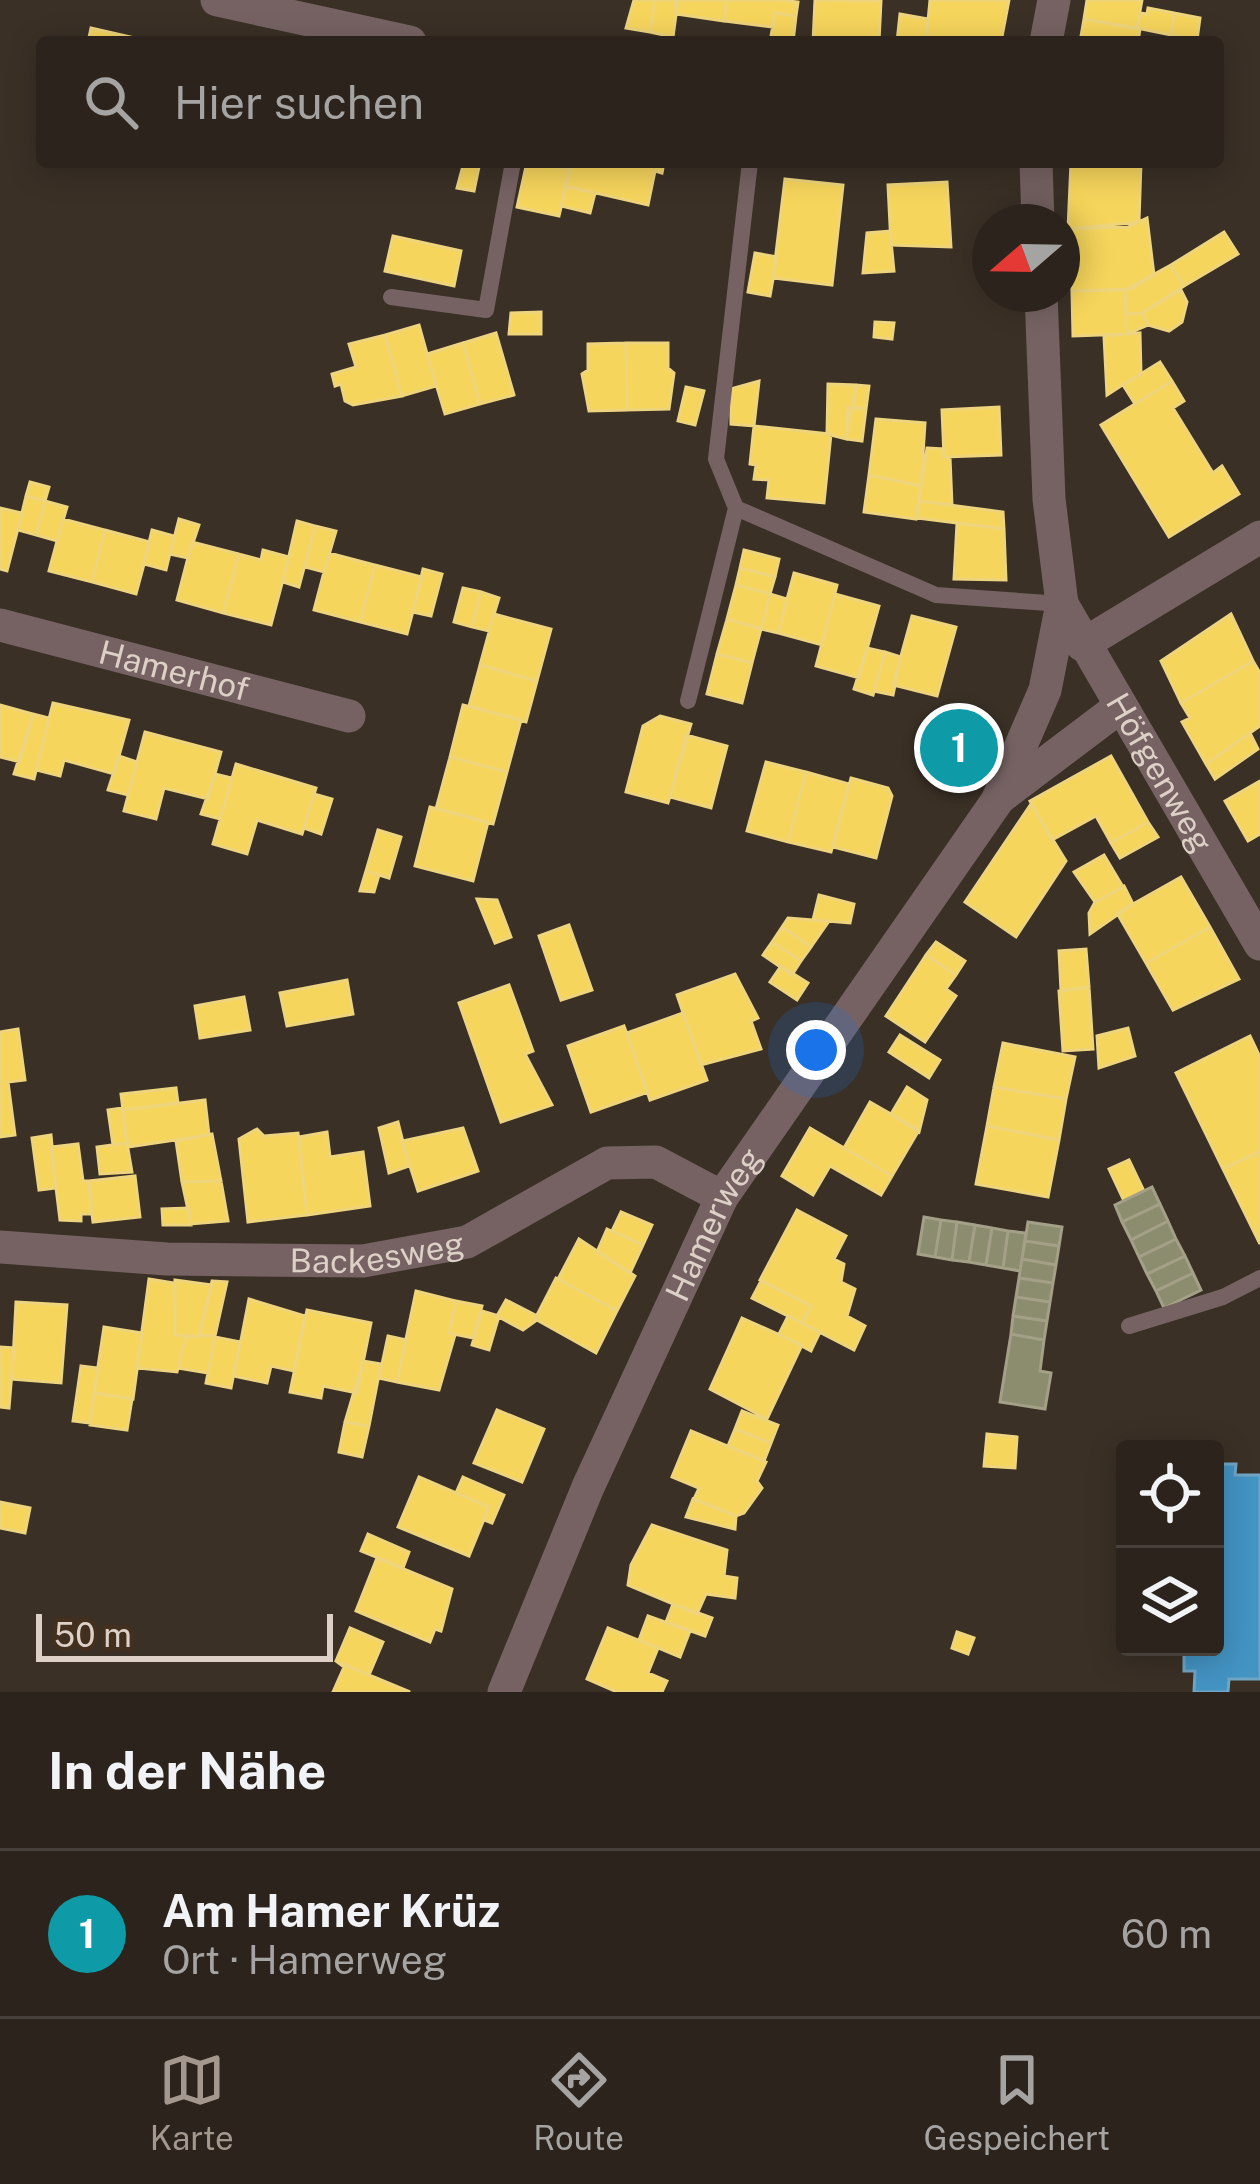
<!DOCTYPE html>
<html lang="de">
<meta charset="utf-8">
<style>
:root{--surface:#2c241c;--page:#342c25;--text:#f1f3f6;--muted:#a6a4a3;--line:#48413b;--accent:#a4988e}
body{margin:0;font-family:"Public Sans",sans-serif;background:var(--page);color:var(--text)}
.controls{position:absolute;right:36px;bottom:36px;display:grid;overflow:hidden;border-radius:12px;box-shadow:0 6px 30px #0003}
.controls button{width:108px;height:108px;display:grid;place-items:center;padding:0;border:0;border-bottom:3px solid var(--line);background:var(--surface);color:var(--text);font:60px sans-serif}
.compass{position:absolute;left:972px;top:204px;width:108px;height:108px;border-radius:50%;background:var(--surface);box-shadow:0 6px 30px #0003;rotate:250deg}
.scale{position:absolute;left:36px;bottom:30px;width:297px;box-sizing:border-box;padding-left:12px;border:6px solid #ddd0c6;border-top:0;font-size:33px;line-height:42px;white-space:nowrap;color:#ddd0c6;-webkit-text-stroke:9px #422f1e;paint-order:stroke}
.you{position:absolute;left:816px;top:1050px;width:42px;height:42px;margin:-30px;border:9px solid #fff;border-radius:50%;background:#1a73e8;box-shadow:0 0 0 18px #1a73e833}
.badge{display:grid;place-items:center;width:78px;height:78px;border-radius:50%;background:var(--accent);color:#fff;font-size:39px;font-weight:700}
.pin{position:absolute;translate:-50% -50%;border:6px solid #fff;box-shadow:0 3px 12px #0006}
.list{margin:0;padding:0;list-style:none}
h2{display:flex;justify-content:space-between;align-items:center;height:156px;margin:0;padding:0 48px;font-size:51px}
h2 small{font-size:39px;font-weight:400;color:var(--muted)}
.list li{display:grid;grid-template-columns:78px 1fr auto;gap:36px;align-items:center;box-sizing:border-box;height:168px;padding:0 48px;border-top:3px solid var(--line)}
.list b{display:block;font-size:45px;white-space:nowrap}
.list p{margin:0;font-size:39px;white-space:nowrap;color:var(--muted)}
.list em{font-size:39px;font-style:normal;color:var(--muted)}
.icon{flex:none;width:66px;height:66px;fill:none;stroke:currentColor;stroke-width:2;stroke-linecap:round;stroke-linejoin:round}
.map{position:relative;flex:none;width:1260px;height:1692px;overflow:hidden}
.search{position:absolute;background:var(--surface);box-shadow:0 6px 30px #0003;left:36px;right:36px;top:36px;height:132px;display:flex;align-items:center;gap:30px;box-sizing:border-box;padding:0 42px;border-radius:12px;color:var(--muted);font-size:45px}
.sheet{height:324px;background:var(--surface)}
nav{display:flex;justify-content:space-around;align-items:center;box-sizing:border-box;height:168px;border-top:3px solid var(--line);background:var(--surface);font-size:33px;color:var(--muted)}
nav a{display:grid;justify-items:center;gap:6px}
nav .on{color:var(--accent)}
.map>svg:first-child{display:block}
</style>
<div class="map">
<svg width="1260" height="1692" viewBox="0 0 1260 1692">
<rect width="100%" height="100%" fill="#3a3026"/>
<!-- homes -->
<path fill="#f6d55c" stroke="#eed47c" stroke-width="3" d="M 634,0 L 655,0 L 650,32 L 626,28 Z
M 655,0 L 678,0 L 673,37 L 650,32 Z
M 675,0 L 727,0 L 724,21 L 676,14 Z
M 727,0 L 779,0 L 798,2 L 796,16 L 775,13 L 773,27 L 724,21 Z
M 815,0 L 881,1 L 879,42 L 813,42 Z
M 930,0 L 1009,0 L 1001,42 L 926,42 Z
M 1087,0 L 1142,0 L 1137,28 L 1084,19 Z
M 1148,8 L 1174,13 L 1171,35 L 1137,28 L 1140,13 L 1147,14 Z
M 775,13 L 796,16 L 793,42 L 770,42 Z
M 1174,13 L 1200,18 L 1197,40 L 1171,35 Z
M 900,14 L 928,19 L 926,42 L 897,42 Z
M 1084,19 L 1140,29 L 1138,42 L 1080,42 Z
M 91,28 L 139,39 L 139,42 L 88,42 Z
M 464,162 L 480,162 L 474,191 L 457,188 Z
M 527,162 L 570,169 L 559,216 L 517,207 Z
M 571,162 L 664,162 L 662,173 L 655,171 L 648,205 L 565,186 Z
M 1071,162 L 1141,162 L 1139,222 L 1068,229 Z
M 785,179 L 843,185 L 832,285 L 773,278 Z
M 947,182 L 951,247 L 891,245 L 888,185 Z
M 565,186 L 595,193 L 590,213 L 561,206 Z
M 1147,218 L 1154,275 L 1131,289 L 1072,291 L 1068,229 L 1128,227 Z
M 890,231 L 894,271 L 863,273 L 867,233 Z
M 1224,232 L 1238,254 L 1184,286 L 1171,265 Z
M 393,236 L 461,251 L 454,286 L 385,271 Z
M 755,253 L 777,257 L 770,296 L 748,292 Z
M 1171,265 L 1184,286 L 1142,313 L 1126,314 L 1125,290 Z
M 1125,290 L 1127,334 L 1073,336 L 1072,291 Z
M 1181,290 L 1187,302 L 1182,322 L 1169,331 L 1148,325 L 1142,313 Z
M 541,312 L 541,334 L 509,334 L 511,313 Z
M 1142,313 L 1148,325 L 1127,334 L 1126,314 Z
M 875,322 L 894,323 L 892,339 L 874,337 Z
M 419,325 L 436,386 L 402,396 L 385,335 Z
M 496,333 L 514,395 L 480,404 L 463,343 Z
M 1140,333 L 1141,373 L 1107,395 L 1104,336 Z
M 385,335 L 402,396 L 353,405 L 345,401 L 341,384 L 335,386 L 332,374 L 356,367 L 349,344 Z
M 463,343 L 480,404 L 445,414 L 427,354 Z
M 626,343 L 627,410 L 589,411 L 582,374 L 588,370 L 588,344 Z
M 626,343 L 668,343 L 668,368 L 674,373 L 669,409 L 627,410 Z
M 1160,362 L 1172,381 L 1135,404 L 1123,385 Z
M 759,381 L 754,426 L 731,424 L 731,389 Z
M 1172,381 L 1184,401 L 1173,408 L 1213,473 L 1222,466 L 1239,494 L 1169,537 L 1101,425 Z
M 828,384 L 856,385 L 846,439 L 827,434 Z
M 856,385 L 869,386 L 866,409 L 854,407 Z
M 686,387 L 704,391 L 695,425 L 678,421 Z
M 848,407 L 866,409 L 862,441 L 846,439 Z
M 999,407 L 1001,455 L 944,457 L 942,410 Z
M 876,419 L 925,423 L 921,486 L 869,475 Z
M 754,426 L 831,434 L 824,503 L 767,498 L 769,480 L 754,479 L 756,465 L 750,464 Z
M 927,448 L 944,449 L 944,457 L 950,457 L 952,505 L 919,501 Z
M 869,475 L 921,486 L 916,519 L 864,512 Z
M 30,482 L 49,487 L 45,501 L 26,496 Z
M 26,496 L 45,501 L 36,535 L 18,530 Z
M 45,501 L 67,507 L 57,541 L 36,535 Z
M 919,501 L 1003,512 L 1004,529 L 917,518 Z
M 0,508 L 22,513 L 7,571 L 0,569 Z
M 63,519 L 105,530 L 92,582 L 49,571 Z
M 179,519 L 199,525 L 188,558 L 170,554 Z
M 297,521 L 315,526 L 299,587 L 283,582 Z
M 957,523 L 1004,529 L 1006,580 L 954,579 Z
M 315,526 L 336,531 L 324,572 L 305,567 Z
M 105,530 L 150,542 L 136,594 L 92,582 Z
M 152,530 L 174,536 L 166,570 L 144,564 Z
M 192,542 L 239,554 L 223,613 L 177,600 Z
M 263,550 L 289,557 L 271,625 L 223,613 L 239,554 L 261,560 Z
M 744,550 L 779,559 L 775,577 L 740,568 Z
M 329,553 L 375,565 L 360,622 L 314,610 Z
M 375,565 L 422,577 L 407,634 L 360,622 Z
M 740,568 L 775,577 L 770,594 L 736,585 Z
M 423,569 L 442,574 L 431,616 L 413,612 Z
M 794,573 L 837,585 L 822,645 L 778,633 Z
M 736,585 L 770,594 L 761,629 L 727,619 Z
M 463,588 L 481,592 L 472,627 L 454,622 Z
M 481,592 L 499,598 L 489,631 L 472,627 Z
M 770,594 L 787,599 L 778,633 L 761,629 Z
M 835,594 L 879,606 L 859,678 L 816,666 Z
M 494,614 L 551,629 L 537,681 L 480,665 Z
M 1231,614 L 1253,661 L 1181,703 L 1161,661 Z
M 912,616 L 956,627 L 937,696 L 893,685 Z
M 727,619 L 761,629 L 752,663 L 717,654 Z
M 867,648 L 885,652 L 873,695 L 854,689 Z
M 885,652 L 901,657 L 893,695 L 874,691 Z
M 717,654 L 752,663 L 742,703 L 707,694 Z
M 1253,661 L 1260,673 L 1260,726 L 1206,764 L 1182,722 L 1190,718 L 1181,703 Z
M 480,665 L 537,681 L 526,722 L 469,706 Z
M 53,703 L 129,720 L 114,774 L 64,760 L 60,776 L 36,770 Z
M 0,705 L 33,714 L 20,762 L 0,757 Z
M 463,705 L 521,720 L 507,772 L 450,757 Z
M 33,714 L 49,718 L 34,779 L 14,774 Z
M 660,716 L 691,724 L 668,803 L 626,792 L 643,726 Z
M 145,732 L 221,752 L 208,799 L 164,788 L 156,819 L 124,811 Z
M 1250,733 L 1258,749 L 1215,779 L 1206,764 Z
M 686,735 L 727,746 L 711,808 L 670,797 Z
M 119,756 L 137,762 L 128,795 L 108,790 Z
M 1111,756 L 1148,822 L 1111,843 L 1096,816 L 1052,840 L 1030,801 Z
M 450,757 L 507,772 L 493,824 L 436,809 Z
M 766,762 L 806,772 L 788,842 L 747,831 Z
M 236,764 L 316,788 L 302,834 L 257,820 L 247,854 L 213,844 Z
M 806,772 L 849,784 L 831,852 L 788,842 Z
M 215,774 L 232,778 L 220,819 L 201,814 Z
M 851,778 L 888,788 L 892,796 L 876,858 L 833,847 Z
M 1260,781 L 1260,834 L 1248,841 L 1225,801 Z
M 314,794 L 332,799 L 321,834 L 304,828 Z
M 1031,804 L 1066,861 L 1016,937 L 965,902 Z
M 430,807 L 488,822 L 473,881 L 415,866 Z
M 1148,822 L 1158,837 L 1120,858 L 1111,843 Z
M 378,830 L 401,837 L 389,878 L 366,871 Z
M 1104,855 L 1123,887 L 1095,902 L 1074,872 Z
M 366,871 L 379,875 L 374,892 L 360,891 Z
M 1181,877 L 1210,927 L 1146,963 L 1117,913 Z
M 1124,886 L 1133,904 L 1090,934 L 1089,913 L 1095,902 Z
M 819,895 L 854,904 L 850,923 L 813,920 Z
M 477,899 L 497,900 L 511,937 L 495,943 Z
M 788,918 L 813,920 L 829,921 L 811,947 L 782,927 Z
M 569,925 L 592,990 L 561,1000 L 539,936 Z
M 782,927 L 811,947 L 801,961 L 772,942 Z
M 1210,927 L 1239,979 L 1173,1010 L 1146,963 Z
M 772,942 L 801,961 L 792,975 L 763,955 Z
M 936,942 L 965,961 L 956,975 L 926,955 Z
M 1086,949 L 1089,987 L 1061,991 L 1059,951 Z
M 926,955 L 956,975 L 946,989 L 956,996 L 925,1042 L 886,1016 Z
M 781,966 L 808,983 L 797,1000 L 770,982 Z
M 735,974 L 758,1018 L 751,1021 L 761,1049 L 701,1065 L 677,995 Z
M 347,980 L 353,1014 L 287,1026 L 280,993 Z
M 509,985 L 533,1051 L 525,1054 L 552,1105 L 501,1122 L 459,1003 Z
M 1089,987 L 1093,1049 L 1063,1051 L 1059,991 Z
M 244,997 L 250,1030 L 200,1038 L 195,1006 Z
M 683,1013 L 707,1080 L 650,1100 L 627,1033 Z
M 624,1026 L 648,1092 L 591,1112 L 568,1046 Z
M 1128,1028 L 1135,1056 L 1099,1068 L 1097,1036 Z
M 18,1029 L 25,1080 L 8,1082 L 15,1135 L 0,1137 L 0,1032 Z
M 900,1035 L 940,1060 L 929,1078 L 889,1052 Z
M 1250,1036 L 1260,1057 L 1260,1151 L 1223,1169 L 1176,1073 Z
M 1003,1043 L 1075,1057 L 1066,1099 L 994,1087 Z
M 907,1087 L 927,1100 L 919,1132 L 891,1114 Z
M 994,1087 L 1066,1099 L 1059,1140 L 987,1126 Z
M 176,1088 L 178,1103 L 123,1110 L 121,1094 Z
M 205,1100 L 209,1135 L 128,1147 L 123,1110 Z
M 870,1102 L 919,1130 L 892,1176 L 844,1148 Z
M 122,1108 L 127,1143 L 113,1145 L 108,1110 Z
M 398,1122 L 409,1166 L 389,1173 L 379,1128 Z
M 987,1126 L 1059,1140 L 1048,1197 L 976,1184 Z
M 463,1128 L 478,1171 L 418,1191 L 402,1141 Z
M 810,1128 L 892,1176 L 881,1195 L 830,1166 L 813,1195 L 782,1176 Z
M 257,1129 L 264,1136 L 298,1133 L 307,1215 L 248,1222 L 239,1139 Z
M 327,1132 L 330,1157 L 363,1152 L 370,1206 L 307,1215 L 299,1137 Z
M 212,1134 L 221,1181 L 182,1182 L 176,1141 Z
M 51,1135 L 56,1188 L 39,1190 L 32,1138 Z
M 127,1143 L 132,1172 L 100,1174 L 97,1147 Z
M 78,1144 L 83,1181 L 90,1181 L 92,1214 L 81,1214 L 81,1221 L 60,1220 L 51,1147 Z
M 1260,1151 L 1260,1244 L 1223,1169 Z
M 1129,1160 L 1144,1191 L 1124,1201 L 1109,1169 Z
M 135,1176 L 140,1217 L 93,1222 L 88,1181 Z
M 221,1181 L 228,1221 L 191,1224 L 182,1182 Z
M 189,1208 L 191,1225 L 163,1225 L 162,1209 Z
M 797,1210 L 846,1236 L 834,1259 L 844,1264 L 841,1282 L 855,1289 L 847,1316 L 865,1326 L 854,1350 L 802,1323 L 811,1306 L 760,1280 Z
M 621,1212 L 652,1225 L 643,1245 L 612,1231 Z
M 607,1229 L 643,1245 L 630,1273 L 597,1252 Z
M 579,1239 L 635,1276 L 617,1311 L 558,1279 Z
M 556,1278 L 617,1311 L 596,1353 L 535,1319 Z
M 149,1279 L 174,1283 L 175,1335 L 186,1336 L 177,1372 L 137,1368 Z
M 175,1280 L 212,1285 L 199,1337 L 175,1335 Z
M 212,1281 L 227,1282 L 215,1336 L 199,1335 Z
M 761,1281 L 811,1306 L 802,1323 L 752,1298 Z
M 416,1291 L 456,1301 L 449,1333 L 455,1335 L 439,1390 L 397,1382 Z
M 249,1299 L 305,1316 L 294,1371 L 271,1366 L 267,1383 L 234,1376 Z
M 506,1300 L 537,1316 L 537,1320 L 523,1330 L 497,1316 Z
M 456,1301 L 482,1306 L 473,1338 L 449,1333 Z
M 16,1302 L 67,1305 L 61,1383 L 12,1379 Z
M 307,1310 L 371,1323 L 357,1393 L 323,1386 L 321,1398 L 290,1392 Z
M 482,1311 L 499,1316 L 489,1350 L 472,1345 Z
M 788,1316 L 820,1332 L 811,1351 L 779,1334 Z
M 742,1318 L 802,1345 L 767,1419 L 710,1389 Z
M 104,1327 L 142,1333 L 133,1399 L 94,1393 Z
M 186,1336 L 215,1336 L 208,1373 L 178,1368 Z
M 388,1336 L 406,1340 L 397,1382 L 379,1378 Z
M 215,1337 L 240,1342 L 231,1388 L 206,1383 Z
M 0,1347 L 14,1348 L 9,1408 L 0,1407 Z
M 363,1361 L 381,1364 L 369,1426 L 345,1422 Z
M 81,1366 L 98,1368 L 90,1423 L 73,1421 Z
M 94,1393 L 132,1399 L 127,1430 L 90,1425 Z
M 497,1410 L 544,1429 L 522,1482 L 474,1463 Z
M 742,1411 L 778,1425 L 771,1443 L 735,1429 Z
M 345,1422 L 369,1426 L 362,1457 L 339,1452 Z
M 735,1429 L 771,1443 L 764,1461 L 728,1446 Z
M 691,1431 L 766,1462 L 757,1481 L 762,1488 L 744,1513 L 736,1516 L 694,1499 L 699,1488 L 672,1477 Z
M 987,1434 L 1017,1437 L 1015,1468 L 984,1466 Z
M 419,1477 L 489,1507 L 469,1556 L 398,1527 Z
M 463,1477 L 504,1495 L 492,1523 L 484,1520 L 489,1507 L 456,1493 Z
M 693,1499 L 736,1516 L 735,1529 L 686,1517 Z
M 0,1502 L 30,1508 L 25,1533 L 0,1528 Z
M 652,1525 L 727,1550 L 724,1576 L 737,1578 L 735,1598 L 706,1594 L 697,1614 L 628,1585 L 631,1565 Z
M 368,1534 L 409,1552 L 403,1568 L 361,1551 Z
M 377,1558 L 452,1589 L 441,1631 L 435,1629 L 430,1642 L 356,1611 Z
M 673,1604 L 712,1618 L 705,1636 L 666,1622 Z
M 648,1616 L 690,1631 L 680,1657 L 639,1640 Z
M 350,1628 L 383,1642 L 369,1675 L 336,1661 Z
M 608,1628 L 658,1648 L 648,1673 L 667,1681 L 662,1692 L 617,1692 L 587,1679 Z
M 957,1632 L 974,1638 L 968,1654 L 952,1648 Z
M 336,1661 L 369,1675 L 410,1692 L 333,1692 L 344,1667 Z"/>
<!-- schools -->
<path fill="#4393c3" stroke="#71a5c4" stroke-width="3" d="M 1215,1464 L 1236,1464 L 1235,1475 L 1260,1475 L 1260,1679 L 1229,1679 L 1228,1692 L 1194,1692 L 1195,1671 L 1184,1671 L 1184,1647 L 1215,1647 Z"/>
<!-- industry -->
<path fill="#8c8c6e" stroke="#a4a088" stroke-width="3" d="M 1152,1187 L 1160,1204 L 1122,1222 L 1115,1205 Z
M 1160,1204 L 1168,1221 L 1131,1240 L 1122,1222 Z
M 924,1217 L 941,1220 L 935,1257 L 918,1254 Z
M 941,1220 L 957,1222 L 952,1260 L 935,1257 Z
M 1168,1221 L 1176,1239 L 1139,1257 L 1131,1240 Z
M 957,1222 L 975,1225 L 969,1262 L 952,1260 Z
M 1028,1222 L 1062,1227 L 1059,1246 L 1025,1241 Z
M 975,1225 L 992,1228 L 986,1265 L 969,1262 Z
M 992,1228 L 1008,1231 L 1003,1268 L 986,1265 Z
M 1008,1231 L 1026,1233 L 1020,1271 L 1003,1268 Z
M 1176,1239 L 1185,1256 L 1147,1274 L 1139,1257 Z
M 1025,1241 L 1059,1246 L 1056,1265 L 1022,1259 Z
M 1185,1256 L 1193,1273 L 1156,1291 L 1147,1274 Z
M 1022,1259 L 1056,1265 L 1053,1283 L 1019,1278 Z
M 1193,1273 L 1201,1290 L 1164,1308 L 1156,1291 Z
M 1019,1278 L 1053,1283 L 1050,1302 L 1016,1297 Z
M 1016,1297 L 1050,1302 L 1047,1321 L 1013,1316 Z
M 1013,1316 L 1047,1321 L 1044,1340 L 1011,1334 Z
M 1011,1334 L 1044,1340 L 1040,1371 L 1051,1373 L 1045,1409 L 1000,1402 Z"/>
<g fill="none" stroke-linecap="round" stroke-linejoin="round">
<!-- lane -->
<path stroke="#766263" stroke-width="16" d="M 750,162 L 716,459 L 736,508 L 936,595 L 1062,604
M 391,297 L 486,310 L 513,162
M 688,701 L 736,508
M 1129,1326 L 1223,1297 L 1260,1278"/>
<!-- street -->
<g stroke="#766263" stroke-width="33">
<path d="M 217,0 L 410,42"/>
<path d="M 1046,42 L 1054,0"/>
<path d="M 1036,162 L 1038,222"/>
<path id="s1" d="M 1062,604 L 1260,944"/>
<path id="s2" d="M 0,625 L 349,716"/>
<path d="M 1082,645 L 1260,537"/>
<path d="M 998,799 L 1121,706"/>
<path id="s3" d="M 0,1247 L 167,1259 L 363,1261 L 467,1242 L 607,1163 L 656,1162 L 722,1197"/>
<path id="s4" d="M 504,1692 L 588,1487 L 722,1197 L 997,801 L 1045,690 L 1062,604 L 1049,499 L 1041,294"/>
</g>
</g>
<g text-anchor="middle" stroke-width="12" stroke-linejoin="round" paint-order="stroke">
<!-- street labels -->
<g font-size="33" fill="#ddd0c6" stroke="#422f1e">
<text dy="12" stroke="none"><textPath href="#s2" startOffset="180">Hamerhof</textPath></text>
<text dy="12" stroke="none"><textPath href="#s1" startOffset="195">Höfgenweg</textPath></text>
<text dy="12" stroke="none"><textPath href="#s4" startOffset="513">Hamerweg</textPath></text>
<text dy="12" stroke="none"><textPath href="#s3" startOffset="378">Backesweg</textPath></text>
</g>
</g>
</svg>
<div class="controls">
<button><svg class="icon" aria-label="locate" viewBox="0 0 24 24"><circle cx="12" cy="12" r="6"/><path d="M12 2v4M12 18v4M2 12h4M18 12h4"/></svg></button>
<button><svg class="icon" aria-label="layers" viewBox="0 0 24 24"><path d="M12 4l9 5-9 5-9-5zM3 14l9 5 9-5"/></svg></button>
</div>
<svg class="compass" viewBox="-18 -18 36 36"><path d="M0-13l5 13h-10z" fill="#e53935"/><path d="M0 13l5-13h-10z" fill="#a6a4a3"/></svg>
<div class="scale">50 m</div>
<div class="you"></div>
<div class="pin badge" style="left:959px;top:748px;background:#0f9aa8">1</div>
<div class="search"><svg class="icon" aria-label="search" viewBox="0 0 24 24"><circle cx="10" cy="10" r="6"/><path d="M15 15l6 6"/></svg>Hier suchen</div>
</div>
<section class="sheet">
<h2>In der Nähe<small></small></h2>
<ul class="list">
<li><span class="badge" style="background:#0f9aa8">1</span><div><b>Am Hamer Krüz</b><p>Ort · Hamerweg</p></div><em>60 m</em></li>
</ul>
</section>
<nav>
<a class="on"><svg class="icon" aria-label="map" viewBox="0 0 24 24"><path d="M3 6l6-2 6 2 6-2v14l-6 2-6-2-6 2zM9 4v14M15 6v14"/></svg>Karte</a>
<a><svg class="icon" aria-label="directions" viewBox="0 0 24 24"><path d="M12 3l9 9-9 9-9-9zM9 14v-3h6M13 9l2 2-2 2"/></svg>Route</a>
<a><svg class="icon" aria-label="saved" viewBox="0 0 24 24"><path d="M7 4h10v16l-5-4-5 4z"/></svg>Gespeichert</a>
</nav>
